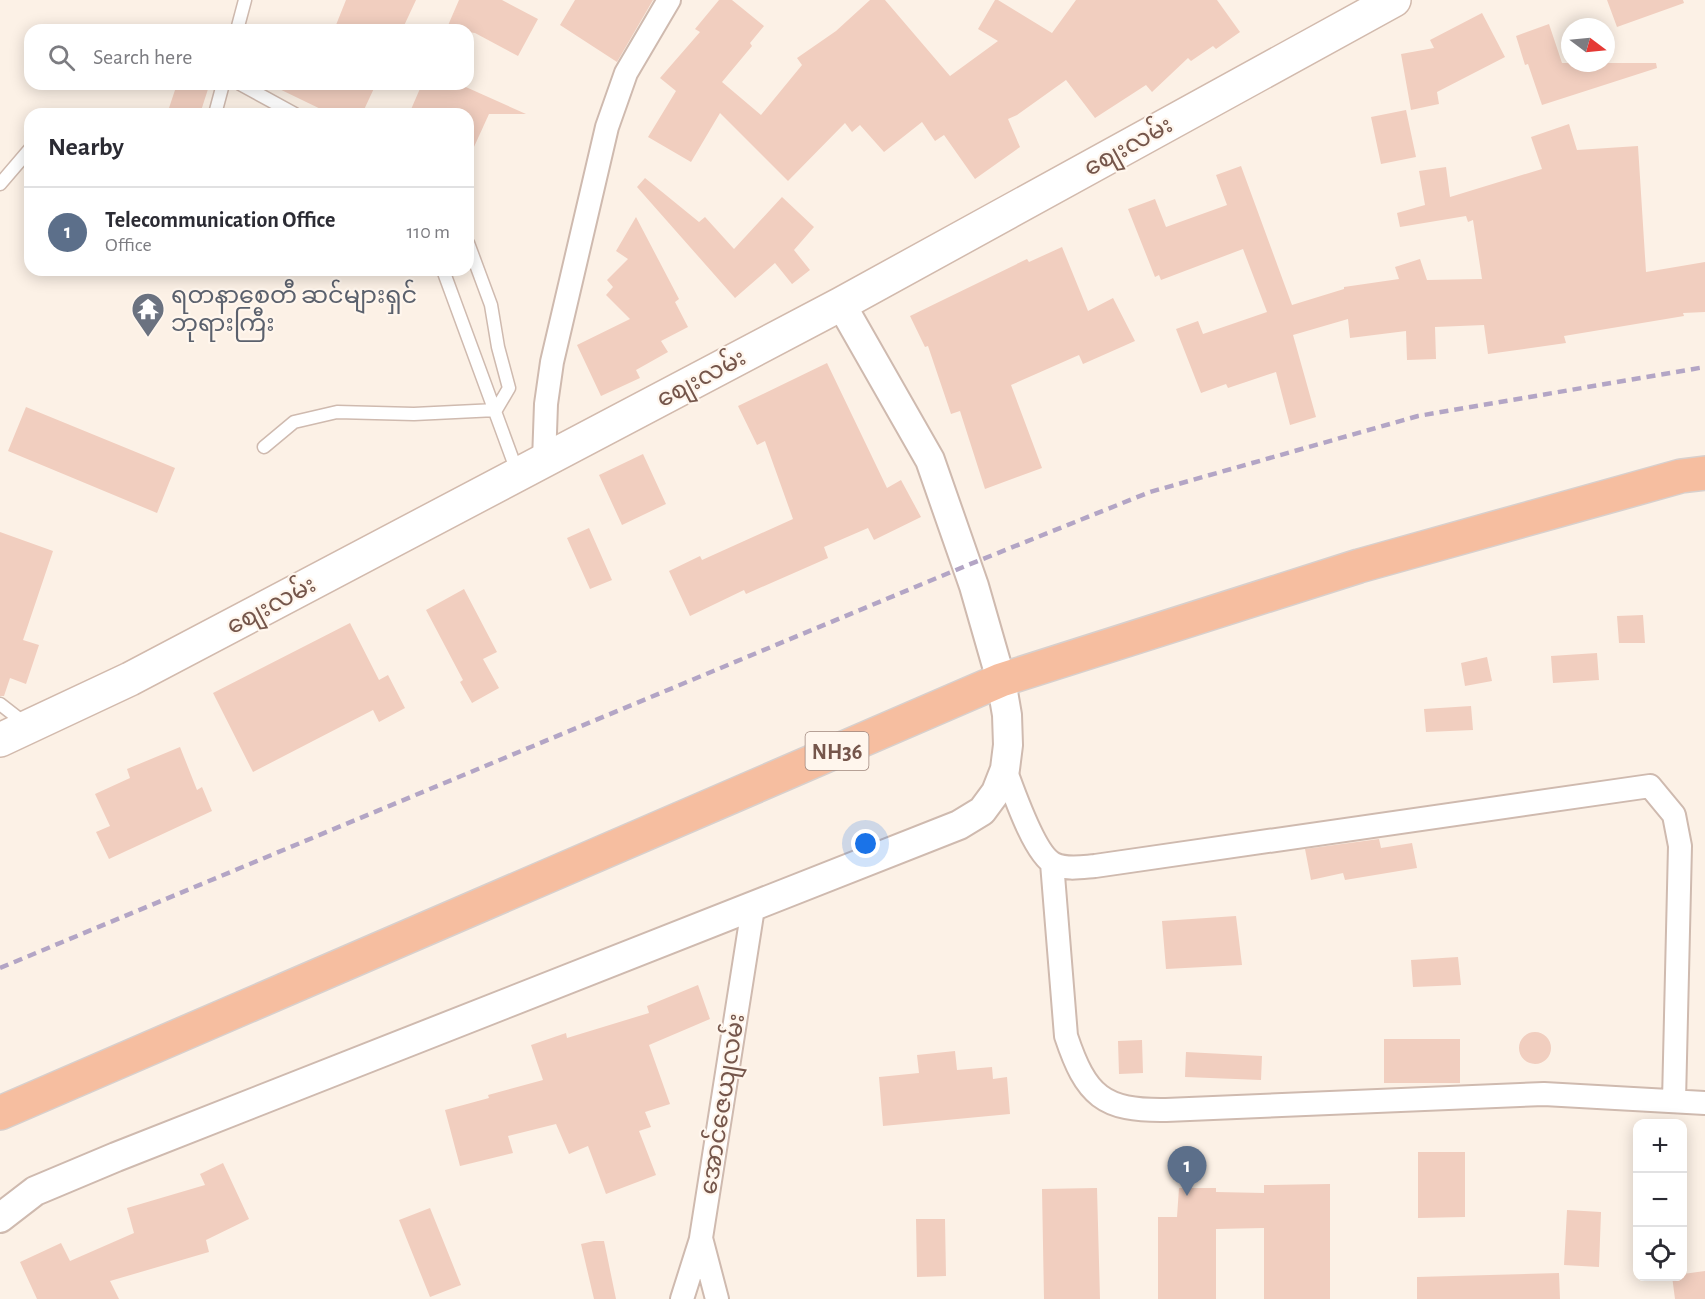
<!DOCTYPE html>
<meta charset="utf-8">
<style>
:root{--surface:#fff;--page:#f7f7f7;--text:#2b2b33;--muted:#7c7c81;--line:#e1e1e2;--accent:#e2614f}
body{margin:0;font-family:"Alegreya Sans","Noto Sans Myanmar",sans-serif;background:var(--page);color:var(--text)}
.controls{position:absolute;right:18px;bottom:18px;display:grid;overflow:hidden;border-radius:12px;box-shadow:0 3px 15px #0003}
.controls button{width:54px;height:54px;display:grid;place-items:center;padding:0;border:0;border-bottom:2px solid var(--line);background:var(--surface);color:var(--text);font:30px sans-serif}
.compass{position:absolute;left:1561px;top:18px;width:54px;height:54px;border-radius:50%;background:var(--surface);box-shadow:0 3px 15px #0003;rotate:106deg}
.you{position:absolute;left:866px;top:844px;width:21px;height:21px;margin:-15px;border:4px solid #fff;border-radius:50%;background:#1a73e8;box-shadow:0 0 0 9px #1a73e833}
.badge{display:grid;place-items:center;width:39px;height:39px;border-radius:50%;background:var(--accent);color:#fff;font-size:20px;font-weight:700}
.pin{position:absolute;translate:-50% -50px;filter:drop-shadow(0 2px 3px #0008)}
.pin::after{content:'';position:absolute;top:32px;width:21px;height:18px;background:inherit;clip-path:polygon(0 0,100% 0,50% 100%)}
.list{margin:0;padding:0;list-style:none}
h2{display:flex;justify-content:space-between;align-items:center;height:78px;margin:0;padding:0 24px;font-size:26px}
h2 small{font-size:20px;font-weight:400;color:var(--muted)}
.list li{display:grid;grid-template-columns:39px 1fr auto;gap:18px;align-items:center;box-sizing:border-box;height:90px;padding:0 24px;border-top:2px solid var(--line)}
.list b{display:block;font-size:22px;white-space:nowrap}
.list p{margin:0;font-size:20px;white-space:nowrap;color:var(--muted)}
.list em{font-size:20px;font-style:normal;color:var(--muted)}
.icon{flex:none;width:33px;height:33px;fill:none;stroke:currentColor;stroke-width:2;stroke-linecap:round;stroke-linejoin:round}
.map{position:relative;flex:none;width:1705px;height:1299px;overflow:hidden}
.search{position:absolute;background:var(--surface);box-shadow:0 3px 15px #0003;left:24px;top:24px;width:450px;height:66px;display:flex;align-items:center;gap:15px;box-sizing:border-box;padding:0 21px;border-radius:18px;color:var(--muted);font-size:22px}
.panel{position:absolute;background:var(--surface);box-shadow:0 3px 15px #0003;left:24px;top:108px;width:450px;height:168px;border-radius:18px}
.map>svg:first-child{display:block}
</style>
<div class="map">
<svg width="1705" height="1299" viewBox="0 0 1705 1299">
<rect width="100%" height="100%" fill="#fcf1e6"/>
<!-- building -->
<path fill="#f1cebf" d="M 346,0 L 416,0 L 402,30 L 334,30 Z
M 459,0 L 502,0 L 538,19 L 518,56 L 475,33 L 468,32 L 468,30 L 446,30 Z
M 575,0 L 653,0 L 617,62 L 560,25 Z
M 719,0 L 732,0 L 764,26 L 750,43 L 752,46 L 722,82 L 761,115 L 802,65 L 797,58 L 836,31 L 870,0 L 885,0 L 950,76 L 998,41 L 978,29 L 995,0 L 998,0 L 1052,33 L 1076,0 L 1217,0 L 1240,32 L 1216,49 L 1213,46 L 1191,61 L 1188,58 L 1152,92 L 1146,85 L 1095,118 L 1066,80 L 1017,115 L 1008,119 L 1020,147 L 975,179 L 944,135 L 935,141 L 922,122 L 884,152 L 860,125 L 852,132 L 845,123 L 788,181 L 720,113 L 691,162 L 648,137 L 676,91 L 660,78 L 700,32 L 695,29 Z
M 1607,0 L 1683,0 L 1684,3 L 1617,27 Z
M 1482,13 L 1505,57 L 1437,92 L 1439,104 L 1411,110 L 1401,54 L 1434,48 L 1430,40 Z
M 1549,24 L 1562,63 L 1656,63 L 1657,68 L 1542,105 L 1528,64 L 1525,65 L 1516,36 Z
M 177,84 L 193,84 L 208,89 L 200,114 L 167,114 Z
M 269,84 L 376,84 L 362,114 L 331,114 Z
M 422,84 L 459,84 L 526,114 L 489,114 L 468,160 L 468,114 L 409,114 Z
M 1406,110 L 1416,157 L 1381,164 L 1371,117 Z
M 1569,124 L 1577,150 L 1638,146 L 1646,272 L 1705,262 L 1705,312 L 1683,313 L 1684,316 L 1564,336 L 1566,343 L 1488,354 L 1484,325 L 1435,327 L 1436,359 L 1407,360 L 1406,331 L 1350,338 L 1348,319 L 1293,335 L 1316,417 L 1290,425 L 1276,372 L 1228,388 L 1226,384 L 1201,393 L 1176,329 L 1198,321 L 1203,334 L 1267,312 L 1243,249 L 1161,280 L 1159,275 L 1155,277 L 1128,209 L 1155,199 L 1166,227 L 1227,205 L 1216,175 L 1241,166 L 1292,305 L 1344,289 L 1344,287 L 1399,279 L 1395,267 L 1420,259 L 1427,280 L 1482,279 L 1473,220 L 1468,222 L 1466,216 L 1400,227 L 1397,213 L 1425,205 L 1419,171 L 1446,167 L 1450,197 L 1542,169 L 1531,137 Z
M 645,178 L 699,222 L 705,217 L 734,249 L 782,197 L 814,227 L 794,250 L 810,270 L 792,284 L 775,263 L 735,298 L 637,187 Z
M 636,217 L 679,299 L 675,302 L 688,327 L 661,341 L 668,352 L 636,370 L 640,378 L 601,396 L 577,345 L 630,319 L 606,295 L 613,287 L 607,280 L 628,259 L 616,251 Z
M 1062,247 L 1088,311 L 1113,298 L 1135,341 L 1083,364 L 1079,355 L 1011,385 L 1042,468 L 985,489 L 960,411 L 951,414 L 928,346 L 925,347 L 910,316 L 1027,259 L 1029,262 Z
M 827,363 L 887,488 L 901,480 L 921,517 L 874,540 L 868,528 L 824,547 L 828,558 L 746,594 L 744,590 L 690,616 L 669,571 L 700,556 L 702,560 L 793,519 L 765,441 L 757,445 L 738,406 Z
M 26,407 L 175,468 L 157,513 L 8,451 Z
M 643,454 L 666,504 L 622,525 L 599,475 Z
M 589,528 L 612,580 L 590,589 L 567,538 Z
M 0,532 L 53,551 L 23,640 L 39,645 L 26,684 L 10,678 L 4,696 L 0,696 Z
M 464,589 L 497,652 L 483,659 L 499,688 L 472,703 L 460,682 L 463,680 L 426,610 Z
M 1643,615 L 1645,643 L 1619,643 L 1617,616 Z
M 350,623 L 379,680 L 388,675 L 405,708 L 379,722 L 373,710 L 253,772 L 213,693 Z
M 1597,653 L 1599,680 L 1553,683 L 1551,656 Z
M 1487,657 L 1492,681 L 1465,686 L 1461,663 Z
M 1471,706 L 1473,730 L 1426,732 L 1424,709 Z
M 180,747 L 197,790 L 202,787 L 212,811 L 109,859 L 96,832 L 110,826 L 95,794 L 130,778 L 127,769 Z
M 1379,839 L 1381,848 L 1412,843 L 1417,868 L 1345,880 L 1343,873 L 1311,880 L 1305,849 Z
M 1236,916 L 1242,965 L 1166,969 L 1162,921 Z
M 1458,957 L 1461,985 L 1413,987 L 1411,960 Z
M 698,985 L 710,1019 L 649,1045 L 670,1104 L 645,1112 L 651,1127 L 639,1131 L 656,1175 L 606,1194 L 588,1146 L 569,1154 L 556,1124 L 508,1136 L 513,1153 L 460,1166 L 445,1110 L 489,1098 L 488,1095 L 543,1080 L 531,1045 L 566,1033 L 567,1038 L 649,1013 L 647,1006 Z
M1519 1048a16 16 0 1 1 32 0a16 16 0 1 1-32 0Z
M 1384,1039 L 1460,1039 L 1460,1083 L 1384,1083 Z
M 1142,1040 L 1143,1073 L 1119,1074 L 1118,1041 Z
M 955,1051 L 957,1070 L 992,1067 L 993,1079 L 1007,1077 L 1010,1114 L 883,1126 L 879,1077 L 919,1073 L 917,1055 Z
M 1186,1052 L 1262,1056 L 1261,1080 L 1185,1077 Z
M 1418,1152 L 1465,1152 L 1465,1217 L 1418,1218 Z
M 223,1163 L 249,1219 L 206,1240 L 209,1252 L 110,1281 L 119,1299 L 37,1299 L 20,1262 L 61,1243 L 70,1261 L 134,1233 L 127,1208 L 205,1185 L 200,1174 Z
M 1330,1184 L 1330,1299 L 1264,1299 L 1264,1228 L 1216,1229 L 1216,1299 L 1158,1299 L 1158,1217 L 1177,1217 L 1179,1188 L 1216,1188 L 1216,1192 L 1264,1193 L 1264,1185 Z
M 1097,1188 L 1100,1299 L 1044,1299 L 1042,1189 Z
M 430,1208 L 461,1285 L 430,1297 L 399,1220 Z
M 1567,1210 L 1601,1212 L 1599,1267 L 1564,1265 Z
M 916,1219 L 945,1219 L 946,1276 L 917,1277 Z
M 594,1241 L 604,1241 L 616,1299 L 594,1299 L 581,1244 Z
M 1705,1271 L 1705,1299 L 1675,1299 L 1672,1276 L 1683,1276 L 1683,1274 Z
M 1559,1273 L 1560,1299 L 1417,1299 L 1417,1277 Z"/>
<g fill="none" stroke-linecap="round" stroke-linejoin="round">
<!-- service casing -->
<g stroke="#cfbaaf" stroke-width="15">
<path id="service" d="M 237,30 L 245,0
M 240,84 L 295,114
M 215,114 L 223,84
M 0,184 L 30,149
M 443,270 L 518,474
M 264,447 L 294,422 L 337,412 L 414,414 L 496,410 L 509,388 L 498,347 L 491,305 L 468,243
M 0,704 L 27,725"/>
</g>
<!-- minor casing -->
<g stroke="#cfbaaf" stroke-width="26">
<path id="minor" d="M 544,461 L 546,404 L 552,362 L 607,127 L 626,73 L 669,0
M 1005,769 C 1013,790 1034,854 1054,864 C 1066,870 1082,867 1095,866 L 1650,786 L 1674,815 L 1680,846 L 1674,1101
M 1052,863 L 1066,1036 C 1086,1096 1103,1111 1166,1110 L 1544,1094 L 1705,1103
M 682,1299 L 701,1239
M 717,1299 L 701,1238 L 753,908"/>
</g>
<!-- tertiary casing -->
<g stroke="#cfbaaf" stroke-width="32">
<path id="tertiary" d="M 0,1218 L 35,1191 L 116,1157 L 959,825 L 982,811 L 996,792 L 1005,769 L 1008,745 L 1007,715 L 1001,680 L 974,586 L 930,460 L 841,304"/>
</g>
<!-- secondary casing -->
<g stroke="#d2baad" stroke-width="36">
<path id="secondary" d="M 0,740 L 130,679 L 841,304 L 1394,0"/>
</g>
<!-- trunk casing -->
<g stroke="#d8d0cd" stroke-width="36">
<path id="trunk" d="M 0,1113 L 1001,680 L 1359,566 L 1681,476 L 1705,473"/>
</g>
<!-- service -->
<use href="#service" stroke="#fff" stroke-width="12"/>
<!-- minor -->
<use href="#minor" stroke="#fff" stroke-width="22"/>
<!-- tertiary -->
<use href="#tertiary" stroke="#fff" stroke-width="28"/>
<!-- secondary -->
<use href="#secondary" stroke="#fff" stroke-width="33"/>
<!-- trunk -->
<use href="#trunk" stroke="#f6bea0" stroke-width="33"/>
<!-- rail -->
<path stroke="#b3a5c5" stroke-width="4.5" stroke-dasharray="9 6" stroke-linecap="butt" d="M 0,968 L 968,565 L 1150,492 L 1418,416 L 1705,367"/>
</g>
<!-- icons -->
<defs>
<g id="temple-pin" transform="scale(1.725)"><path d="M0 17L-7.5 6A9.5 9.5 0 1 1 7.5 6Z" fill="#6b7280" stroke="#fff6ed"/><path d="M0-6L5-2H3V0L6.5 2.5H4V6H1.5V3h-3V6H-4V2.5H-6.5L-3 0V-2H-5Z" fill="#fff"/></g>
</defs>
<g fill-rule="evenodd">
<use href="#temple-pin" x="148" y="309"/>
</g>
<g text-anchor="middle" stroke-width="4.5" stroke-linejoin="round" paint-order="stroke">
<!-- shield labels -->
<rect fill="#fff6ed" stroke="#9e867c" stroke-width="1.5" x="805.5" y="732" width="63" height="38" rx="4.5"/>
<g font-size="22" font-weight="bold" fill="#75564b">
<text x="837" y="759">NH36</text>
</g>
<!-- street labels -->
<g font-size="24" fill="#75564b" stroke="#fff6ed">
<text transform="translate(1128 146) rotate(-29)" y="8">စျေးလမ်း</text>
<text transform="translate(701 378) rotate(-28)" y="8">စျေးလမ်း</text>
<text transform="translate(271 605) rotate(-28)" y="8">စျေးလမ်း</text>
<text transform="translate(722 1104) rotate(-81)" y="8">အောင်ဇေယျလမ်း</text>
</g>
<!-- worship labels -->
<g font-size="24" fill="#5b616d" stroke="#fff6ed" text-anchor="start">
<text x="171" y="303">ရတနာစေတီ ဆင်များရှင်<tspan x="171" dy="28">ဘုရားကြီး</tspan></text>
</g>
</g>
</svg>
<div class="controls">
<button>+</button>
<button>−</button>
<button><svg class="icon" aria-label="locate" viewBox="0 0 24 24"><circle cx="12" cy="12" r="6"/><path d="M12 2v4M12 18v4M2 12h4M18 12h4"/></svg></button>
</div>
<svg class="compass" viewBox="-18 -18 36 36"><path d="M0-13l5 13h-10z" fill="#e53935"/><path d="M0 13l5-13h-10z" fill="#7c7c81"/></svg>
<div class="you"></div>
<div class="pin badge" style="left:1187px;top:1196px;background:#5c6f8a">1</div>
<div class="search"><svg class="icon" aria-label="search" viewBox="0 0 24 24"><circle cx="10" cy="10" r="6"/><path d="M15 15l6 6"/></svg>Search here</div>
<section class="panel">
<h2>Nearby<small></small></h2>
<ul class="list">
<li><span class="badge" style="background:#5c6f8a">1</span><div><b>Telecommunication Office</b><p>Office</p></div><em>110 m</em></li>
</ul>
</section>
</div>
